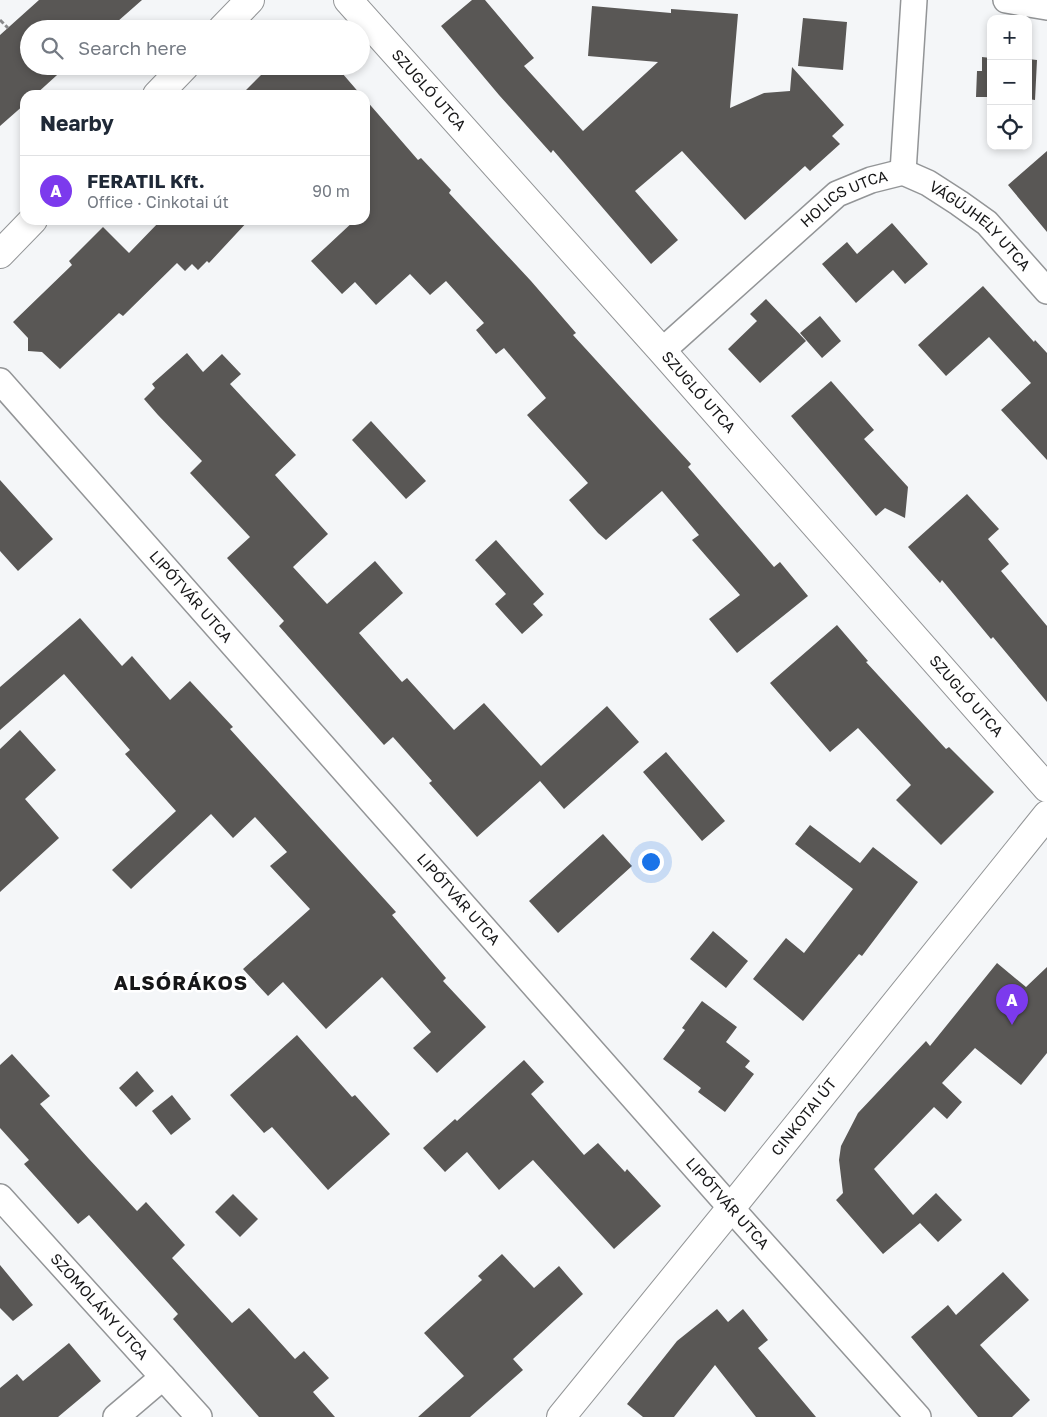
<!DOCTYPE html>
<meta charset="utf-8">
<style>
:root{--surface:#fff;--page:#f2f2f3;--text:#1f2937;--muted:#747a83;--line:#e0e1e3;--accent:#7c3aed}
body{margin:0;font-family:"Golos Text",sans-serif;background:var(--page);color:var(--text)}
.controls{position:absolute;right:15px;top:15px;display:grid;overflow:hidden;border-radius:10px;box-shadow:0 2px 8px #0003}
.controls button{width:45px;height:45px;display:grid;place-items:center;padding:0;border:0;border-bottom:1px solid var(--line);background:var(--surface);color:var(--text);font:25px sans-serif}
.you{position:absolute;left:650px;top:861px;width:18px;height:18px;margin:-12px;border:4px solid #fff;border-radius:50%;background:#1a73e8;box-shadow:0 0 0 8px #1a73e833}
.badge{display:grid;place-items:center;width:32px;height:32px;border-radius:50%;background:var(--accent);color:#fff;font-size:16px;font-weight:700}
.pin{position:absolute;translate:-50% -41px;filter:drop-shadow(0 1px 2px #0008)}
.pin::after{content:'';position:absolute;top:26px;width:18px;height:15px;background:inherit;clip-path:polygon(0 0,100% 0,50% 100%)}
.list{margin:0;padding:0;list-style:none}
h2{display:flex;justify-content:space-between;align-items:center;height:65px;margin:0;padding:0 20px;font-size:21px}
h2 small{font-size:16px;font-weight:400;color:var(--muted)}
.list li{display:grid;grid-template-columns:32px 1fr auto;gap:15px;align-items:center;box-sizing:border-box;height:70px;padding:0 20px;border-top:1px solid var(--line)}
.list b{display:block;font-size:19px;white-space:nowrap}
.list p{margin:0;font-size:16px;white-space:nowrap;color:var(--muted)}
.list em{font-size:16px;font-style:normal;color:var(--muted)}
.icon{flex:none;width:28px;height:28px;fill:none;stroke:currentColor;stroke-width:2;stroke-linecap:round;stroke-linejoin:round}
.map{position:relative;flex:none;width:1047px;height:1417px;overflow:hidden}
.search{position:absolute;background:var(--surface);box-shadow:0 2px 8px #0003;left:20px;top:20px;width:350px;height:55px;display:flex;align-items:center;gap:12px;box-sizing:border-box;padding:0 18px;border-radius:28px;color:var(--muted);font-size:19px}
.panel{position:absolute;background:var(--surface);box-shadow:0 2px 8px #0003;left:20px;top:90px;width:350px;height:135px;border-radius:15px}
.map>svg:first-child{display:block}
</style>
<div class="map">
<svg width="1047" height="1417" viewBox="0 0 1047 1417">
<rect width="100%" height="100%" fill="#f4f6f8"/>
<!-- building -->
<path fill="#595755" d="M 39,0 L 142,0 L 109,29 L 29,29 L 29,66 L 67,66 L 35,95 L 25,95 L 25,104 L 0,126 L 0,35 Z
M 472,0 L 485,0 L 534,58 L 524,66 L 583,131 L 658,62 L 588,56 L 592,6 L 671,13 L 671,9 L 738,14 L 730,108 L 764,93 L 790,91 L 792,67 L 844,125 L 832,136 L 840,144 L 810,171 L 805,166 L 745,220 L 682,151 L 635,191 L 678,240 L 651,264 L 553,150 L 551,153 L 499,95 L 441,26 Z
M 803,18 L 847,22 L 843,70 L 798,66 Z
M 982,57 L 991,58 L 991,97 L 976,97 L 977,71 L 982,71 Z
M 1028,59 L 1037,60 L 1035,100 L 1028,99 Z
M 270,66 L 336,66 L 361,95 L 241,95 Z
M 365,99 L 418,160 L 421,158 L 451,190 L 449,193 L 531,281 L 576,333 L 573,335 L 691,464 L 688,467 L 774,567 L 780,562 L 808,596 L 737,653 L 709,619 L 740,595 L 692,540 L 699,535 L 662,491 L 606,540 L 598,533 L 569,500 L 588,483 L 527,415 L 546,398 L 504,348 L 496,354 L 476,330 L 484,323 L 446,281 L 430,295 L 410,274 L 376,305 L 355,282 L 342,294 L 311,261 L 355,220 L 365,220 Z
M 1047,151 L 1047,232 L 1008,185 Z
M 161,220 L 249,220 L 209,263 L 207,261 L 198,270 L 192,264 L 185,271 L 177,263 L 123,316 L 119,313 L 60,369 L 42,352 L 28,351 L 28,338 L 13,322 L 72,265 L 69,261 L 103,227 L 129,253 Z
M 892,223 L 928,264 L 905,284 L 893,270 L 856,303 L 822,264 L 847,242 L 857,254 Z
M 983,286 L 1034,342 L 1035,340 L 1047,353 L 1047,460 L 1001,410 L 1031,383 L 989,337 L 946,376 L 918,345 Z
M 766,299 L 806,341 L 760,383 L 728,349 L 757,321 L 750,314 Z
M 820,316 L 841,341 L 822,358 L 800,333 Z
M 187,353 L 203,372 L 222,354 L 241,374 L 230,384 L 296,455 L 275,475 L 328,534 L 293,567 L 327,604 L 375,561 L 403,593 L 359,633 L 402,682 L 407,678 L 454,730 L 484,703 L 541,766 L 607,706 L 639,742 L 564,809 L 540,781 L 477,837 L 429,783 L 432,781 L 393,737 L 384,745 L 338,693 L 279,626 L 284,621 L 227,558 L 250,537 L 190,473 L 202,461 L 158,415 L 144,399 L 155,388 L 152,384 Z
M 831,381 L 874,430 L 864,439 L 908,487 L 905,518 L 885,508 L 876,516 L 791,416 Z
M 371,421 L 426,481 L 406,499 L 352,440 Z
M 0,480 L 53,539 L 18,571 L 0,551 Z
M 967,494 L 999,529 L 988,539 L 1009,564 L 1001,571 L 1047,626 L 1047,702 L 993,637 L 991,639 L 942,580 L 940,583 L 908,547 Z
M 496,540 L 544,594 L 533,604 L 543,615 L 522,634 L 495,604 L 506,594 L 475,560 Z
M 80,618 L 122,666 L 132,656 L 170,700 L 190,681 L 233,727 L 230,729 L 396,912 L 392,915 L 446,978 L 443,981 L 486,1027 L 437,1073 L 413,1048 L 431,1032 L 382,977 L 326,1029 L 283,982 L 268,996 L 243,969 L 310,909 L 270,866 L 287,852 L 255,817 L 233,838 L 211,814 L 131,889 L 112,870 L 176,811 L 125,754 L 130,750 L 64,674 L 0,730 L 0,687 Z
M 837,625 L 868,661 L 866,662 L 946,749 L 949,747 L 994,792 L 941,845 L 896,800 L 911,785 L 858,728 L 830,752 L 770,683 Z
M 20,730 L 56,770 L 25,799 L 59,838 L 0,892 L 0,749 Z
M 666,752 L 725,821 L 702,841 L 643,772 Z
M 810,825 L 860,863 L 873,847 L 918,882 L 862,956 L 859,954 L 803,1021 L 753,979 L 786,938 L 804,953 L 853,889 L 795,844 Z
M 603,834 L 632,866 L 558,933 L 529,901 Z
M 713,931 L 748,961 L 726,988 L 690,959 Z
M 997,963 L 1026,987 L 1047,967 L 1047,1053 L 1021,1085 L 975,1048 L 942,1083 L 962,1102 L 947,1119 L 934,1107 L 874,1169 L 913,1215 L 936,1193 L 962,1220 L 938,1242 L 920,1223 L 883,1254 L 836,1200 L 843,1193 L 839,1160 L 841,1146 L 858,1113 L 926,1041 L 930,1046 Z
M 702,1001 L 737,1027 L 726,1042 L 750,1061 L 745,1067 L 754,1074 L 725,1112 L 698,1092 L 701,1088 L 663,1059 L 685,1030 L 682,1028 Z
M 297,1035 L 352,1097 L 355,1095 L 390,1134 L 328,1190 L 272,1127 L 264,1133 L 230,1095 Z
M 12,1054 L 50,1096 L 40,1104 L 89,1159 L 137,1211 L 146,1202 L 185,1245 L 172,1258 L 232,1323 L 249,1308 L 295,1359 L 304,1351 L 329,1378 L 313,1392 L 335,1417 L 259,1417 L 173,1319 L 178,1314 L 89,1215 L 78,1224 L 24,1164 L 29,1160 L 0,1128 L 0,1065 Z
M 524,1060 L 544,1082 L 531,1094 L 584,1155 L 598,1143 L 625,1172 L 627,1169 L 661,1206 L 614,1249 L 533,1160 L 499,1190 L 467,1152 L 445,1172 L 423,1148 L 455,1119 L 457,1121 Z
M 137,1071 L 154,1091 L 136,1107 L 119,1088 Z
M 172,1095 L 191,1119 L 171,1135 L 152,1111 Z
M 233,1194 L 258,1219 L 240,1237 L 215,1212 Z
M 502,1254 L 534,1288 L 559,1266 L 583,1294 L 513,1359 L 523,1370 L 470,1417 L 418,1417 L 464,1376 L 424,1333 L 482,1280 L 478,1276 Z
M 0,1265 L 33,1305 L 13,1321 L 0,1308 Z
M 1003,1272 L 1029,1300 L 980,1345 L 1030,1400 L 1012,1417 L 978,1417 L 911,1337 L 948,1305 L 956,1315 Z
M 717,1309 L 728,1322 L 743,1309 L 768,1340 L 758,1348 L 816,1417 L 756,1417 L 715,1365 L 674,1417 L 643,1417 L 627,1404 L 677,1341 Z
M 69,1343 L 101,1381 L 58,1417 L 0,1417 L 0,1388 L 17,1374 L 23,1381 Z"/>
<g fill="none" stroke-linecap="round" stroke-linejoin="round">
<!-- street casing -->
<g stroke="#939597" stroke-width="28">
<g id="street">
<path d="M 1006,0 L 1047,7"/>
<path id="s1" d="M 903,172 L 928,183 L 959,203 L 987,223 L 1047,291"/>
<path d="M 903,172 L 914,0"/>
<path id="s2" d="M 662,351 L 837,194 L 871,180 L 903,172"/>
<path id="s3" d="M 0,381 L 731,1208 L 918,1417"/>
<path id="s4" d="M 0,1197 L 199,1417"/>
<path d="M 116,1417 L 163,1377"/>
</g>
</g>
<!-- secondary casing -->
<g stroke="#939597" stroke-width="30">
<g id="secondary">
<path id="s5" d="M 348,0 L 662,351 L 1047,788"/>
<path d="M 222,29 L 250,0"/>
<path d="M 157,95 L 185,66"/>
<path d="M 0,254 L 33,220"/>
<path id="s6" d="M 561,1417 L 731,1208 L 1047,815"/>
</g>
</g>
<!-- path -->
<path stroke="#88898b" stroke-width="3" stroke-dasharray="5 2.5" stroke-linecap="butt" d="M 0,20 L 8,28"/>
<!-- street -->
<use href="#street" stroke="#fff" stroke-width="25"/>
<!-- secondary -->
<use href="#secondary" stroke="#fff" stroke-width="28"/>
</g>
<g text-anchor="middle" stroke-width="5" stroke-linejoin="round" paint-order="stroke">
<!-- street labels -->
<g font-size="15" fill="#171718" stroke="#fff">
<text dy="5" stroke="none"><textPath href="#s5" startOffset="121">SZUGLÓ UTCA</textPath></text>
<text dy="5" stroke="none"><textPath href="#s2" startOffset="239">HOLICS UTCA</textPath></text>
<text dy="5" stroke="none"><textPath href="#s1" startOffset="95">VÁGÚJHELY UTCA</textPath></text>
<text dy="5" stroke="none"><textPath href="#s5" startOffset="526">SZUGLÓ UTCA</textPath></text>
<text dy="5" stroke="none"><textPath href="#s3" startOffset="288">LIPÓTVÁR UTCA</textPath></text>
<text dy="5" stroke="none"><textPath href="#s5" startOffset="931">SZUGLÓ UTCA</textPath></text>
<text dy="5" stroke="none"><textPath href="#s3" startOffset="692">LIPÓTVÁR UTCA</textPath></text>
<text dy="5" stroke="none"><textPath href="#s6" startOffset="386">CINKOTAI ÚT</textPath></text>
<text dy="5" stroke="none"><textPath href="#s3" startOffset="1098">LIPÓTVÁR UTCA</textPath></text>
<text dy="5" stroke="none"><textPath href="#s4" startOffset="148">SZOMOLÁNY UTCA</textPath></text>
</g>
<!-- district labels -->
<g font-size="20" font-weight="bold" letter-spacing="1" fill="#171718" stroke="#fff">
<text x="181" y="990">ALSÓRÁKOS</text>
</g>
</g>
</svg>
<div class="controls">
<button>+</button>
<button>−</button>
<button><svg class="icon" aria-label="locate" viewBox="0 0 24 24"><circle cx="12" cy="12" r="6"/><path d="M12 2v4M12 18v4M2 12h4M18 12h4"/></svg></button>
</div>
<div class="you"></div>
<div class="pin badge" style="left:1012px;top:1025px">A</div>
<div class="search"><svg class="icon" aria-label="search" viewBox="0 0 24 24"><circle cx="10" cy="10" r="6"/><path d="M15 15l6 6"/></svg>Search here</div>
<section class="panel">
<h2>Nearby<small></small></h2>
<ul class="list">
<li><span class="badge">A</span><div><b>FERATIL Kft.</b><p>Office · Cinkotai út</p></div><em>90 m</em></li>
</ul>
</section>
</div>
